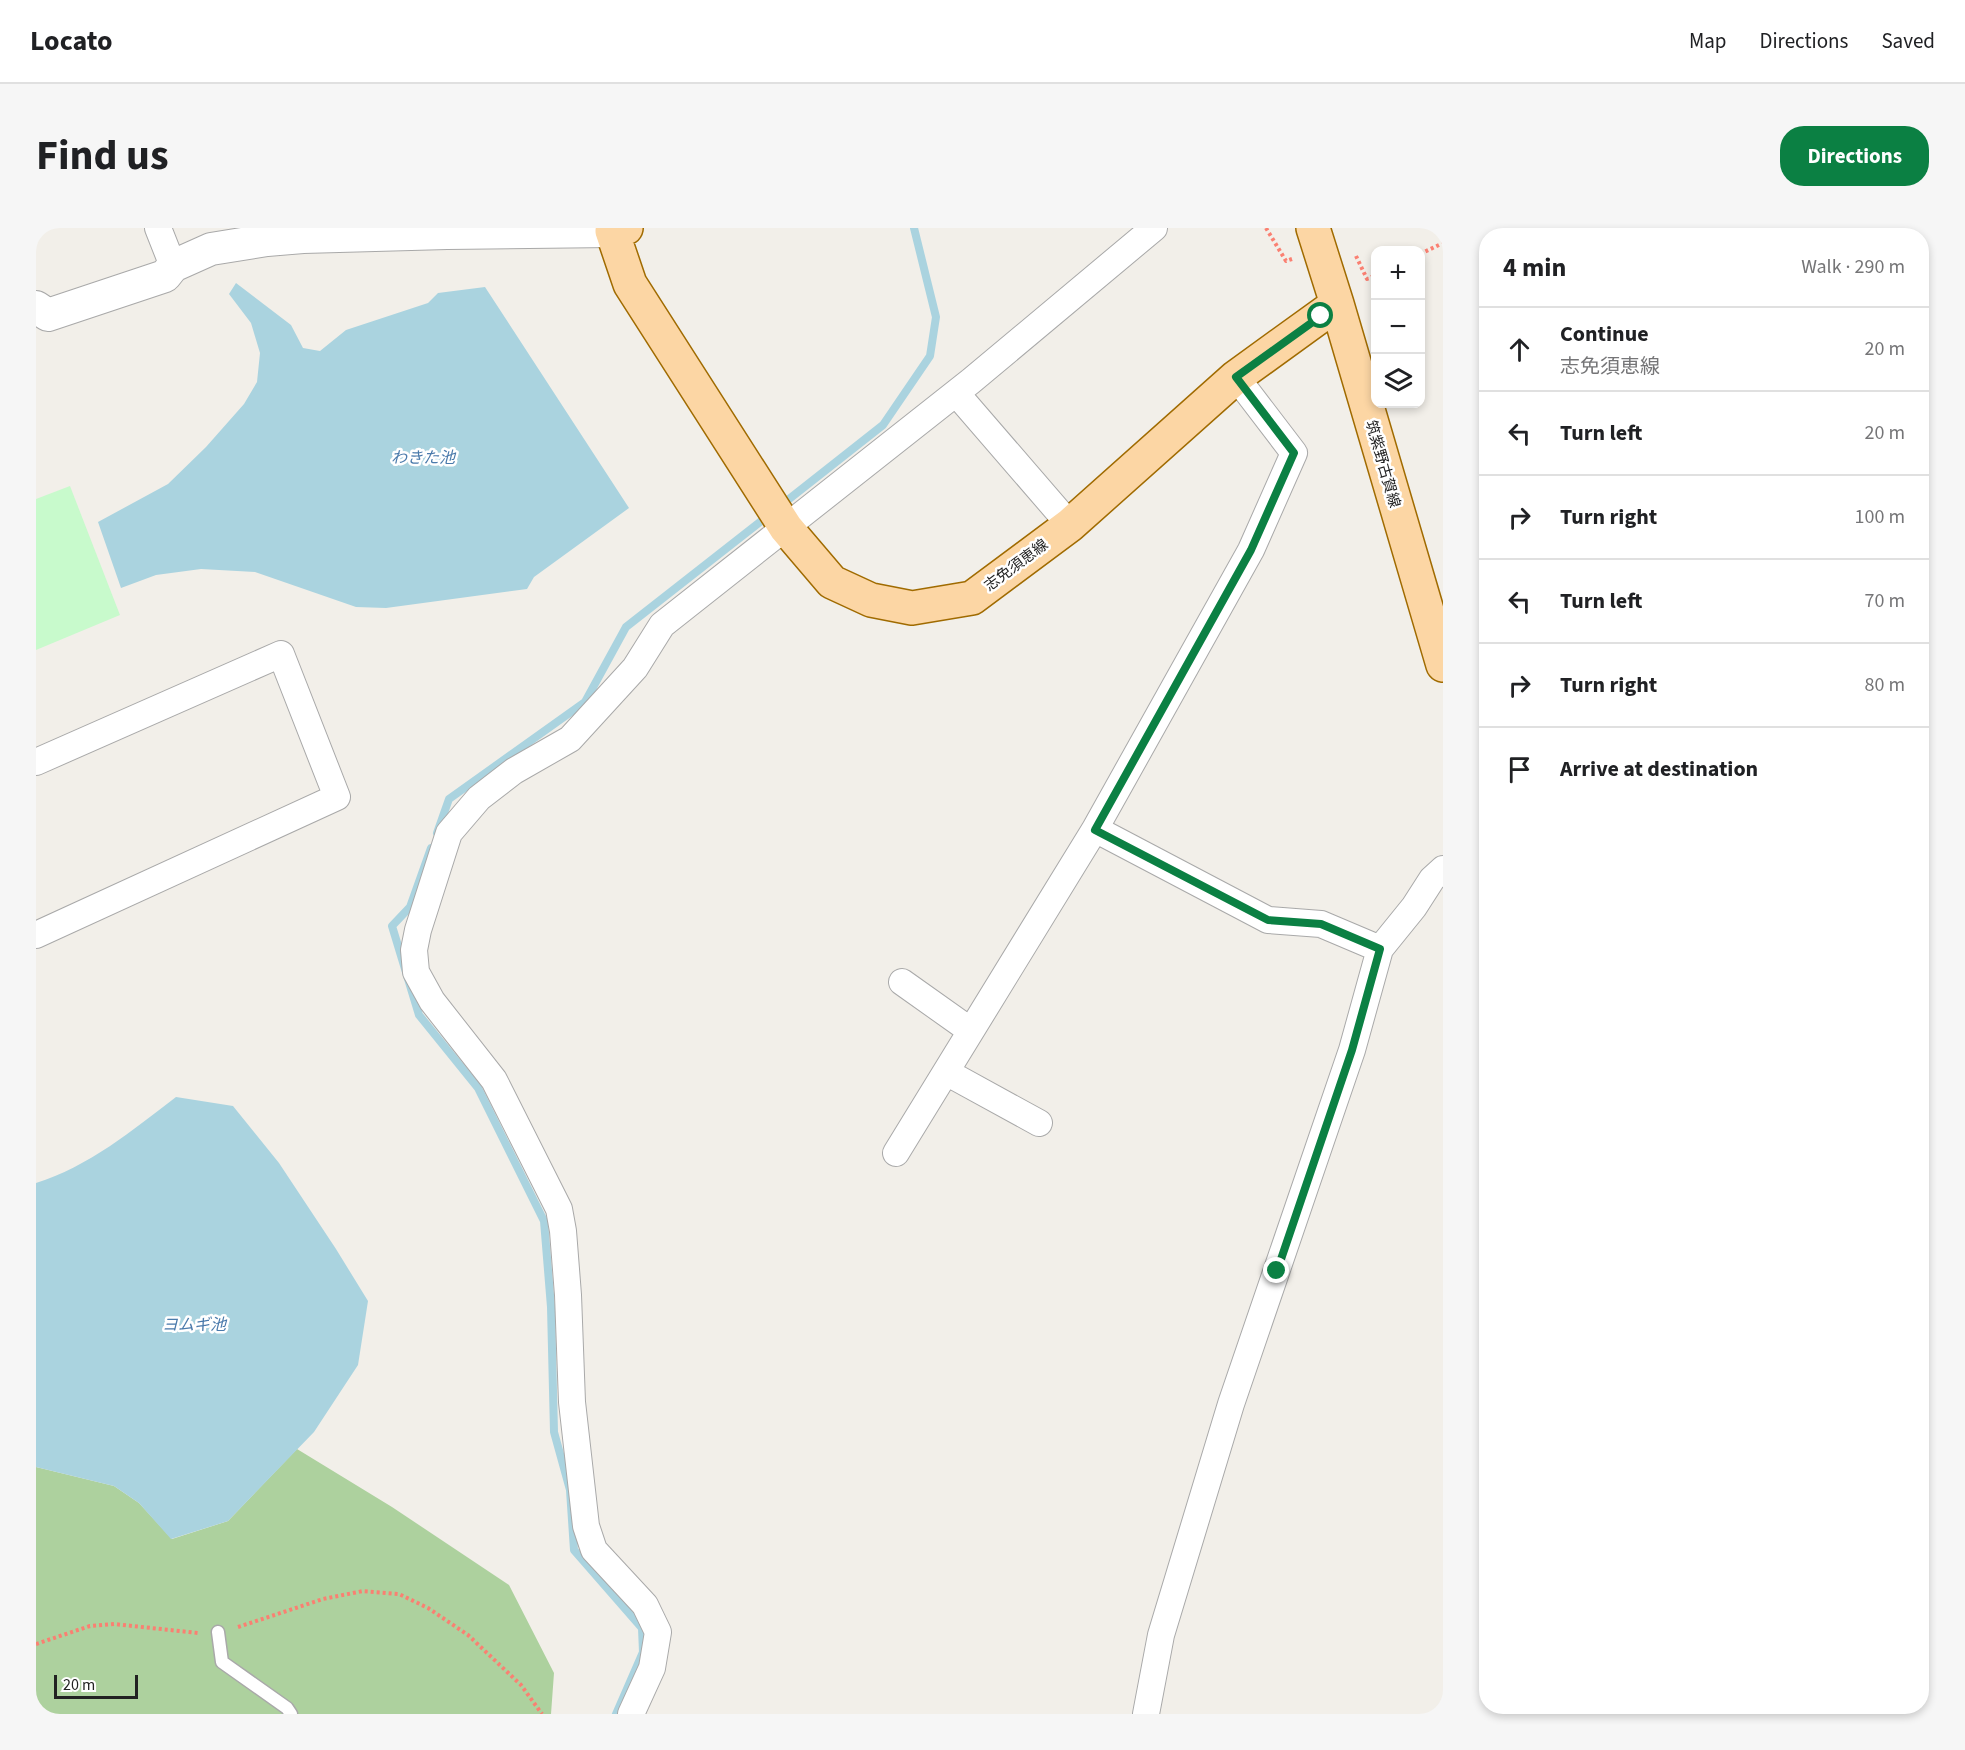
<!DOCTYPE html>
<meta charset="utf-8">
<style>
:root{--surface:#fff;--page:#f6f6f6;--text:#202124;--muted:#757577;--line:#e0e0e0;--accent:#0b8043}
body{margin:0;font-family:"Source Sans 3","Noto Sans JP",sans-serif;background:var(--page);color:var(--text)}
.controls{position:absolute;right:18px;top:18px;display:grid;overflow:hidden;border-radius:12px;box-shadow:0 3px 9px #0003}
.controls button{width:54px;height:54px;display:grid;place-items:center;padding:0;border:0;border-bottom:2px solid var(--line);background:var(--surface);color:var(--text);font:30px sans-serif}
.scale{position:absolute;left:18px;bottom:15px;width:84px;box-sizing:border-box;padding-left:6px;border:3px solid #222;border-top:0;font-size:16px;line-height:21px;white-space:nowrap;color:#222;-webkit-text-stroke:4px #fff;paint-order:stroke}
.stop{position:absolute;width:18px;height:18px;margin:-14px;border:4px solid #0b8043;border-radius:50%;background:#fff}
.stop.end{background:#0b8043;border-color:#fff;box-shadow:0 2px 6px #0008}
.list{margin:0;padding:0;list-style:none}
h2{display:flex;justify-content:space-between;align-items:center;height:78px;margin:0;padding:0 24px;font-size:26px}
h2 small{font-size:20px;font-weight:400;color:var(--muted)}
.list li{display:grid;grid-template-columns:39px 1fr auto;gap:18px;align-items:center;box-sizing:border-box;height:84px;padding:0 24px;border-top:2px solid var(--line)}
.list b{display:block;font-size:22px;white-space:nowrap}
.list p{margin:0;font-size:20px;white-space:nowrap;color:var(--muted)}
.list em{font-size:20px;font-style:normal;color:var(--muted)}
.icon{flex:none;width:33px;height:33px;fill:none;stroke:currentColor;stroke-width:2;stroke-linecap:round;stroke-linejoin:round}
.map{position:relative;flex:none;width:1407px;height:1486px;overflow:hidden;border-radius:24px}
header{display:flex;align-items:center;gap:36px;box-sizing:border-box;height:84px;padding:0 30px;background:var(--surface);border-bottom:2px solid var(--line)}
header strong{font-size:28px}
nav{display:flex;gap:33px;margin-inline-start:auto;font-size:21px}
.intro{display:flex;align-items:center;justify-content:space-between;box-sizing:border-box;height:144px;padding:0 36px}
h1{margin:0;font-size:42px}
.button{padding:15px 27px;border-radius:24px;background:var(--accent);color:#fff;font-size:21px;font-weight:700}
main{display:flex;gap:36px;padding:0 36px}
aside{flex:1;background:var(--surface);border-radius:24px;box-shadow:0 3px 9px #0003}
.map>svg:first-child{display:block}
</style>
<header>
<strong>Locato</strong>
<nav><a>Map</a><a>Directions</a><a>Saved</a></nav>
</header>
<div class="intro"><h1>Find us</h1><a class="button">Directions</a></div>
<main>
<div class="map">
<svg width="1407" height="1486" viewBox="0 0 1407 1486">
<rect width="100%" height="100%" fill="#f2efe9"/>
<!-- forest -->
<path fill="#add19e" d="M 261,1221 L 356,1279 L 473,1357 L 518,1445 L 515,1486 L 0,1486 L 0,1239 L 78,1258 L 103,1275 L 136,1311 L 192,1293 Z"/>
<!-- park -->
<path fill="#c8facc" d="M 34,258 L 84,387 L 0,422 L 0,271 Z"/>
<!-- water -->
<path fill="#aad3df" d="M 200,55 L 255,97 L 267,120 L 284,123 L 310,102 L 392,75 L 402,65 L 449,59 L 593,280 L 498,349 L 491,361 L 350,380 L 320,379 L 219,344 L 165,341 L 120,347 L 85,360 L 62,294 L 132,256 L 170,219 L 208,176 L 221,154 L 224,125 L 215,95 L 193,66 Z
M 140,869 L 197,878 L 243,935 L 300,1021 L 332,1073 L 322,1137 L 278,1204 L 192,1293 L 135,1311 L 103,1275 L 78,1258 L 0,1239 L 0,955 C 52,939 97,902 140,869 Z"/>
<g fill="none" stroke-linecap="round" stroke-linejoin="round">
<!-- stream -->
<path stroke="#aad3df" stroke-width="8" d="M 743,279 L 847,197 L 894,128 L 900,89 L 878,0
M 401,605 L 413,571 L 549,474 L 590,399 L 733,287
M 395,620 L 374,679 L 356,698 L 383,787 L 442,860 L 508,993 L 515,1079 L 518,1204 L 534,1262 L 538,1322 L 606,1400 L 607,1424 L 580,1486"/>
<!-- service casing -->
<g stroke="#a9a9a9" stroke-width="15">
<path id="service" d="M 182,1404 L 186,1434 L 251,1480 L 255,1486"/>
</g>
<!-- minor casing -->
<g stroke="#a9a9a9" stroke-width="28">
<path id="minor" d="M 122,0 L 137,38
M 920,165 L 1034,297
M 0,534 L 245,426 L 301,569 L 0,707
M 1059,601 L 1232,692 L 1285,696 L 1344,721
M 866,754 L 935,803
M 910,844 L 1003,895
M 860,925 L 1059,601 L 1215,322 L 1258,225 L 1200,149
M 595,1486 L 616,1440 L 622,1404 L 609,1377 L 558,1322 L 550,1298 L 536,1174 L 532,1067 L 527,1003 L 523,981 L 458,852 L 396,773 L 380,744 L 378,722 L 382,702 L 413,605 L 443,570 L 478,543 L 534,511 L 599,440 L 626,397 L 935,153 L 1118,0
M 1110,1486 L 1125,1407 L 1195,1176 L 1316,822 L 1344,721 L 1378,679 L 1396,651 L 1407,641"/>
</g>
<!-- tertiary casing -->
<g stroke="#a9a9a9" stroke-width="34">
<path id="tertiary" d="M 0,79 L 12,87 L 129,48 L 137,38 L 175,21 L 231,12 L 267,9 L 411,5 L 576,3"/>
</g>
<!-- primary casing -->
<g stroke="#a06b00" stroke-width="36">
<path id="primary" d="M 590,0 L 576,3 L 594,56 L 750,300 L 796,354 L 835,372 L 876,380 L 936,370 L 1034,297 L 1200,149 L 1301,76
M 1277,0 L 1301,76 L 1407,437"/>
</g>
<!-- path -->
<path stroke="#fa8072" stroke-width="4" stroke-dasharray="3 3" stroke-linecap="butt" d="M 1230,0 L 1250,33 L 1256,31
M 1384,26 L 1407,15
M 1320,28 L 1331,51 L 1340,47
M 202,1399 L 287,1371 L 327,1363 L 363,1366 L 392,1380 L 432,1407 L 485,1457 L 506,1486
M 0,1416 L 54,1398 L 78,1396 L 162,1405"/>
<!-- service -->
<use href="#service" stroke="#fff" stroke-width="12"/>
<!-- minor -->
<use href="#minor" stroke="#fff" stroke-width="26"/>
<!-- tertiary -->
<use href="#tertiary" stroke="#fff" stroke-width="32"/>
<!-- primary -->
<use href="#primary" stroke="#fcd6a4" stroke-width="33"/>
</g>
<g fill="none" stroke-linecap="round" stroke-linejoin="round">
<!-- route -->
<path stroke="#0b8043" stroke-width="8" d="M 1241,1043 L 1316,822 L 1344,721 L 1285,696 L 1232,692 L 1059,602 L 1215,322 L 1258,225 L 1200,149 L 1285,88"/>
</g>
<g text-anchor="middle" stroke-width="5" stroke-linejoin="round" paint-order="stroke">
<!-- street labels -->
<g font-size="15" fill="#222" stroke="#fff">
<text transform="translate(1347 236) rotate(74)" y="5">筑紫野古賀線</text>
<text transform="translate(980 337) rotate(-37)" y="5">志免須恵線</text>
</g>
<!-- water labels -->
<g font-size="16" font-style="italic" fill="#4a7aab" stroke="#fff">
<text x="387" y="235">わきた池</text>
<text x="158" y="1102">ヨムギ池</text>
</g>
</g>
</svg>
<div class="controls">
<button>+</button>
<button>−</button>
<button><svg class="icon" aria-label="layers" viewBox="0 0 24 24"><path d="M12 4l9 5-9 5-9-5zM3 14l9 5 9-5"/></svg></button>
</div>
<div class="scale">20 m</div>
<div class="stop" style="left:1285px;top:88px"></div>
<div class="stop end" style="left:1241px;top:1043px"></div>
</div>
<aside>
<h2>4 min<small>Walk · 290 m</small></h2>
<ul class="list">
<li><svg class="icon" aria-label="ahead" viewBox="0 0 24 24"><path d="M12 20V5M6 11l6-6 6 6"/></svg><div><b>Continue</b><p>志免須恵線</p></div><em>20 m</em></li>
<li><svg class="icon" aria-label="left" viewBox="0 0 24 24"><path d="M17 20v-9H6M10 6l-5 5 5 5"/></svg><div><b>Turn left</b></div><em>20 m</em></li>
<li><svg class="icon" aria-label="right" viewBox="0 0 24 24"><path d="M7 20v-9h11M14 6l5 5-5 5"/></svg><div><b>Turn right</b></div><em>100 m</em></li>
<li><svg class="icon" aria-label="left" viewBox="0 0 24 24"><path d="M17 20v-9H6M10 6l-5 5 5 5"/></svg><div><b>Turn left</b></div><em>70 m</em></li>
<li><svg class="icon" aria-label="right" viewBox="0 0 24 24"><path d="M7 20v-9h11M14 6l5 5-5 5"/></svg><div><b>Turn right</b></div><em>80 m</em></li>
<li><svg class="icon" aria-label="arrive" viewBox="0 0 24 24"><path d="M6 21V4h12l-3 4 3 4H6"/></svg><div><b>Arrive at destination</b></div></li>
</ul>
</aside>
</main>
